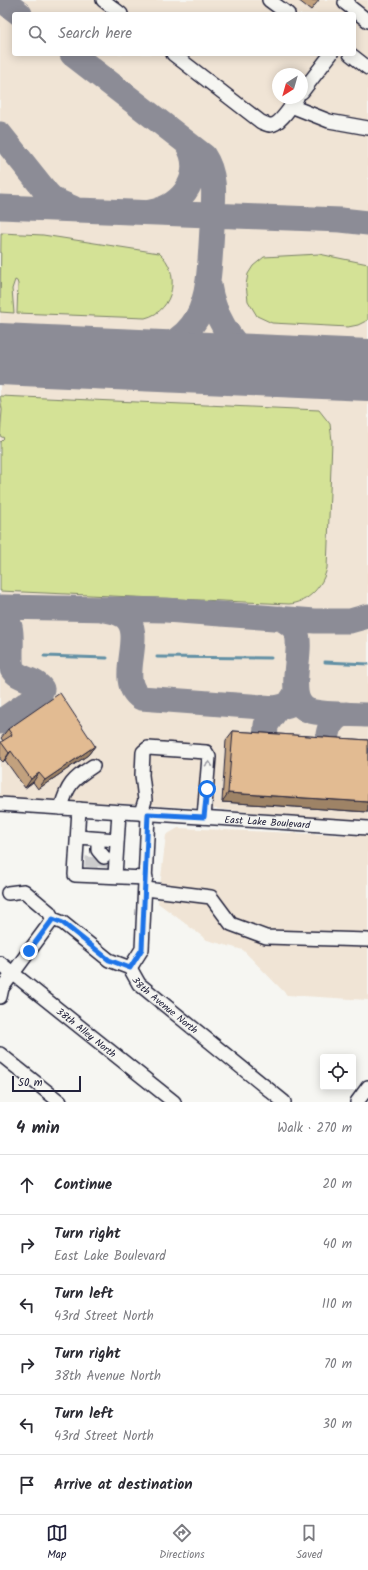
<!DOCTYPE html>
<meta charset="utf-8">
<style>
:root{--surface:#fff;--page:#f2f2f3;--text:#2b2b33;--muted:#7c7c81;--line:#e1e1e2;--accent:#22223b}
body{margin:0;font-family:Kalam,sans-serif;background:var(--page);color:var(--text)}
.controls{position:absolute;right:12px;bottom:12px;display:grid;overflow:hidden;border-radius:4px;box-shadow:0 2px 10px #0003}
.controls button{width:36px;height:36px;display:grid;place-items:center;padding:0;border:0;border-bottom:1px solid var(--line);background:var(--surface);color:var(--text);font:20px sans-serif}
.compass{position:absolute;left:272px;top:68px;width:36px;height:36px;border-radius:50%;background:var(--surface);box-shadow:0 2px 10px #0003;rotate:217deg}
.scale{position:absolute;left:12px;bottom:10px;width:69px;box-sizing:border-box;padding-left:4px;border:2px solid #22223b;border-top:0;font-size:11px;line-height:14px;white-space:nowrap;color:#22223b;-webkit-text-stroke:3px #f6f6f2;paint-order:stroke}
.stop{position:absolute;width:12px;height:12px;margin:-9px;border:3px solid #1a73e8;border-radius:50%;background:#fff}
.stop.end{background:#1a73e8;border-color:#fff;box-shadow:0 1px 4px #0008}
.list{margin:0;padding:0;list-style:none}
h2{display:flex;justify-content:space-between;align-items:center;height:52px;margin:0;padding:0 16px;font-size:17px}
h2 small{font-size:13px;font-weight:400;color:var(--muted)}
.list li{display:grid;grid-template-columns:26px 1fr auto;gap:12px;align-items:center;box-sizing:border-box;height:60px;padding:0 16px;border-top:1px solid var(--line)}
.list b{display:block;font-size:15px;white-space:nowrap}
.list p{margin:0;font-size:13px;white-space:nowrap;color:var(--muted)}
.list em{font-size:13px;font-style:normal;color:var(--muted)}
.icon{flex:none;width:22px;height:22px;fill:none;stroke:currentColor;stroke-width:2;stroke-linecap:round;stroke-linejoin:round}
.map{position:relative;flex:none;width:368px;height:1102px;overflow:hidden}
.search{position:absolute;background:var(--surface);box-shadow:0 2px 10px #0003;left:12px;right:12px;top:12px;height:44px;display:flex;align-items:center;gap:10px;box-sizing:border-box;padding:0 14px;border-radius:4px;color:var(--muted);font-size:15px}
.sheet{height:412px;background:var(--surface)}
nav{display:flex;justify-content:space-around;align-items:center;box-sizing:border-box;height:56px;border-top:1px solid var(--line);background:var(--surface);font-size:11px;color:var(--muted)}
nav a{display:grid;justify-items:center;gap:2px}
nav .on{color:var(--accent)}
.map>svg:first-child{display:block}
</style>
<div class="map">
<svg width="368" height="1102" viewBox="0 0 368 1102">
<rect width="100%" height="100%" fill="#f6f6f2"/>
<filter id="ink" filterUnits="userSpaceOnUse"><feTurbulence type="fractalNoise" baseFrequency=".025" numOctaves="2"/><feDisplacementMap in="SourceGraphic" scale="8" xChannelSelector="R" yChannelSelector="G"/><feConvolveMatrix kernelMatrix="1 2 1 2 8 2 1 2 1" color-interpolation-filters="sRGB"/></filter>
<g filter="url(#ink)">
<!-- built -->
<path fill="#f0e4d5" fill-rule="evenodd" d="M 0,0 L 368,0 L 368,824 L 217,809 L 0,797 ZM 14,14 L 354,14 L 354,54 L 14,54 ZM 278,74 L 302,74 L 302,98 L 278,98 Z
M 178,828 L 368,836 L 368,1000 L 287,995 L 243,950 L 207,940 L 158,903 L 166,835 Z"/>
<!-- green -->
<path fill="#d4e296" stroke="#7b8268" d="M 1,233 L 43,235 L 159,253 C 181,271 175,311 145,318 L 17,313 L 18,284 L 17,281 L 15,280 L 12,289 L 14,313 L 0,312 Z
M 319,254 L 368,264 L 368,320 L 358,325 L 348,327 L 272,323 L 257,316 L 248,301 L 246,285 L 248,274 L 253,266 L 264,257 Z
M 0,396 L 319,410 L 330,424 L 332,441 L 327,568 C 323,586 308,603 289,604 L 0,591 L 0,442 L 4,438 L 0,436 L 2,410 Z"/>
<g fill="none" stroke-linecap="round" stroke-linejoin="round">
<!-- stream -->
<path stroke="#6290a5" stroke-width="3" d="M 44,656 L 107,658
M 157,657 L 271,658
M 325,662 L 368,664"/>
<!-- taxiway -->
<path stroke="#8c8c96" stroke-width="25" d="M 2,0 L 20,14
M 72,54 L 204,156 C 218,177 213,202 212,227 C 208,304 208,346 119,359
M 0,134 L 47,193 L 54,200 L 73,208
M 0,207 L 341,220 L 368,223
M 150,212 C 184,207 206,173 186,142
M 209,285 C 214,317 232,344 257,365
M 356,370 L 368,363
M 0,607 L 166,610 L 315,621 L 350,621 L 368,616
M 0,610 C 18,625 8,649 12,669 C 19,680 35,678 42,689 L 40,694 L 0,722
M 104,610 C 111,611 119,612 125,617 C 147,635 114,681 141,698 L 276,708 L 288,705 L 296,693
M 280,618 C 287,622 293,625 296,632 C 305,650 282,703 310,711 C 325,715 352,714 368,715
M 265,743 L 266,725 L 278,708
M 326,747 C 328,732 329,717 346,714"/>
<!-- runway -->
<path stroke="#8c8c96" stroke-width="62" d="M 0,354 L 368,370"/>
<!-- minor-tunnel -->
<path stroke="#cccccd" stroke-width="13" stroke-dasharray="13 6" stroke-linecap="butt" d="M 91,867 L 92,857
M 103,867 L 104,857"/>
<!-- minor casing -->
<g stroke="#22223b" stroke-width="16">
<g id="minor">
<path d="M 103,0 L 121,14"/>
<path d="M 269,0 L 288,14"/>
<path d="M 348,0 L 345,3 L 368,21"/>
<path d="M 173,54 L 261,122 C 264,123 268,125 270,125 C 279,126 292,105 297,98"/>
<path d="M 350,54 L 368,68"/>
<path d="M 302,92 L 331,54"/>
<path d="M 291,106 L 329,121 L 368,128"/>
<path id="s1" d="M 0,804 L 368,828"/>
<path d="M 61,808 C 67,785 73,779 93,766"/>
<path d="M 79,809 L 75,875 L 146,878"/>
<path d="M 141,813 L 145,800 L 142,775 L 143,752 L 148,748 L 206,752 L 209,757 L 204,817"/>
<path d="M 78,837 L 117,840"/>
<path d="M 98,839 L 98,850 L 104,857"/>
<path d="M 115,876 L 119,812"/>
<path d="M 146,889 L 211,897 L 231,924 L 266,937 L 368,940"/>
<path id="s2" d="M 8,893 L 24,891 L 49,912 L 53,919 L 63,923 L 109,960 L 130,968 L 139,984 L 284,1102"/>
<path id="s3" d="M 0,963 L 174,1102"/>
<path d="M 130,968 L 142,949 L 148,815"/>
<path d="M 0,997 L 2,988 L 53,919"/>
<path d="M 0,1054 L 60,1102"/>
<path d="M 357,1102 L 368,1087"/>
</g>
</g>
<!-- minor -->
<use href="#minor" stroke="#f6f6f2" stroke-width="13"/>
</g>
<!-- wall -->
<path fill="#c2a17e" stroke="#22223b" d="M 298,0 L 319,0 L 311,10 Z
M 8,729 L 95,746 L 88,755 L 38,789 L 33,782 L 25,788 L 5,760 L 3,762 L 0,759 L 0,744 L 3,741 L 1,738 Z
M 233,731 L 368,740 L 368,812 L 222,802 L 226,740 Z"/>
<!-- shaded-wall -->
<path fill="#9e8366" stroke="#22223b" d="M 95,746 L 88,755 L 38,789 L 45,780 Z
M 11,751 L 5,760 L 3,762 L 9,753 Z
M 39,773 L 33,782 L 25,788 L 31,779 Z
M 228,793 L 368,802 L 368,812 L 222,802 Z"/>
<!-- building -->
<path fill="#e2bb92" stroke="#22223b" d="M 60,693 L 95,746 L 45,780 L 39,773 L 31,779 L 11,751 L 9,753 L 1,742 L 12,735 L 8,729 Z
M 233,731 L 368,740 L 368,802 L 228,793 Z"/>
<!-- one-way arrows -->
<defs><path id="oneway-chevron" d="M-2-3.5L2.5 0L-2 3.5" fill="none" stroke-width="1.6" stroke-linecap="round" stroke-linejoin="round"/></defs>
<use stroke="#9797a0" href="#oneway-chevron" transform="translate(209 764) rotate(-86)"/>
</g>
<g fill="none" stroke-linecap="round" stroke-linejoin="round" filter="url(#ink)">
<!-- route -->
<path stroke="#1a73e8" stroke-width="5" d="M 29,951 L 53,919 L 63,923 L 109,960 L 130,968 L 142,949 L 148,814 L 204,817 L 207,789"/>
</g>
<g text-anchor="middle" stroke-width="3" stroke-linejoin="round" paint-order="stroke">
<!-- street labels -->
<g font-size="10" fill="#22223b" stroke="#f6f6f2">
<text dy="4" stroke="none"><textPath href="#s1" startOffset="268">East Lake Boulevard</textPath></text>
<text dy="4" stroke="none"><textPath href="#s2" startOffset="201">38th Avenue North</textPath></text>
<text dy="4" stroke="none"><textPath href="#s3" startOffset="111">38th Alley North</textPath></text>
</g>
</g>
</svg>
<div class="controls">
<button><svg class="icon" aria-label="locate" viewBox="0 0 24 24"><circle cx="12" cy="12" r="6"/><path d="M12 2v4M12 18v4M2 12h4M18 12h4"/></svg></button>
</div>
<svg class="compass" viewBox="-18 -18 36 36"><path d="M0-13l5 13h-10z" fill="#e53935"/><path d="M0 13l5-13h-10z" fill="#7c7c81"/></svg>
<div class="scale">50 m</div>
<div class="stop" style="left:207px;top:789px"></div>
<div class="stop end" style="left:29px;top:951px"></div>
<div class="search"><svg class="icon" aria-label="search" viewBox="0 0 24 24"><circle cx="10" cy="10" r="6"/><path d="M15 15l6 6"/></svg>Search here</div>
</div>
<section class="sheet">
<h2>4 min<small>Walk · 270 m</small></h2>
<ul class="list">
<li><svg class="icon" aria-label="ahead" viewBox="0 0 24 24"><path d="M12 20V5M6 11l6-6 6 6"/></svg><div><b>Continue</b></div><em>20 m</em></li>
<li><svg class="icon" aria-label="right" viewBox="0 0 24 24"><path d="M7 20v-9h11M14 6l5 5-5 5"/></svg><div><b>Turn right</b><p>East Lake Boulevard</p></div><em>40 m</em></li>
<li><svg class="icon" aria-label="left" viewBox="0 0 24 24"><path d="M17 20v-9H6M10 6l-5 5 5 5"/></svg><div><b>Turn left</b><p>43rd Street North</p></div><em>110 m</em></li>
<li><svg class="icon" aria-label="right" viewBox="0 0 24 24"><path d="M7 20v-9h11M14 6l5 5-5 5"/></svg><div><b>Turn right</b><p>38th Avenue North</p></div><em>70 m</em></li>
<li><svg class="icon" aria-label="left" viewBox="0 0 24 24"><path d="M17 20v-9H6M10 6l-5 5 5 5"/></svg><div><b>Turn left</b><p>43rd Street North</p></div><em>30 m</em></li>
<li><svg class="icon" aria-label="arrive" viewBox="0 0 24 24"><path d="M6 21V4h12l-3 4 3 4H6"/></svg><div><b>Arrive at destination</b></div></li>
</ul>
</section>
<nav>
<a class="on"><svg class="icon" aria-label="map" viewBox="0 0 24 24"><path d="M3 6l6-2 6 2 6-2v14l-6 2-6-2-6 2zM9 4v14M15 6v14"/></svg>Map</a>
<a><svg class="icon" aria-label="directions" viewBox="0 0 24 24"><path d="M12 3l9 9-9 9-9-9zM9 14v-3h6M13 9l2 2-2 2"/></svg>Directions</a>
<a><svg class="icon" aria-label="saved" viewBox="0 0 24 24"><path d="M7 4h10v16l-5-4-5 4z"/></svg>Saved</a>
</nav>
